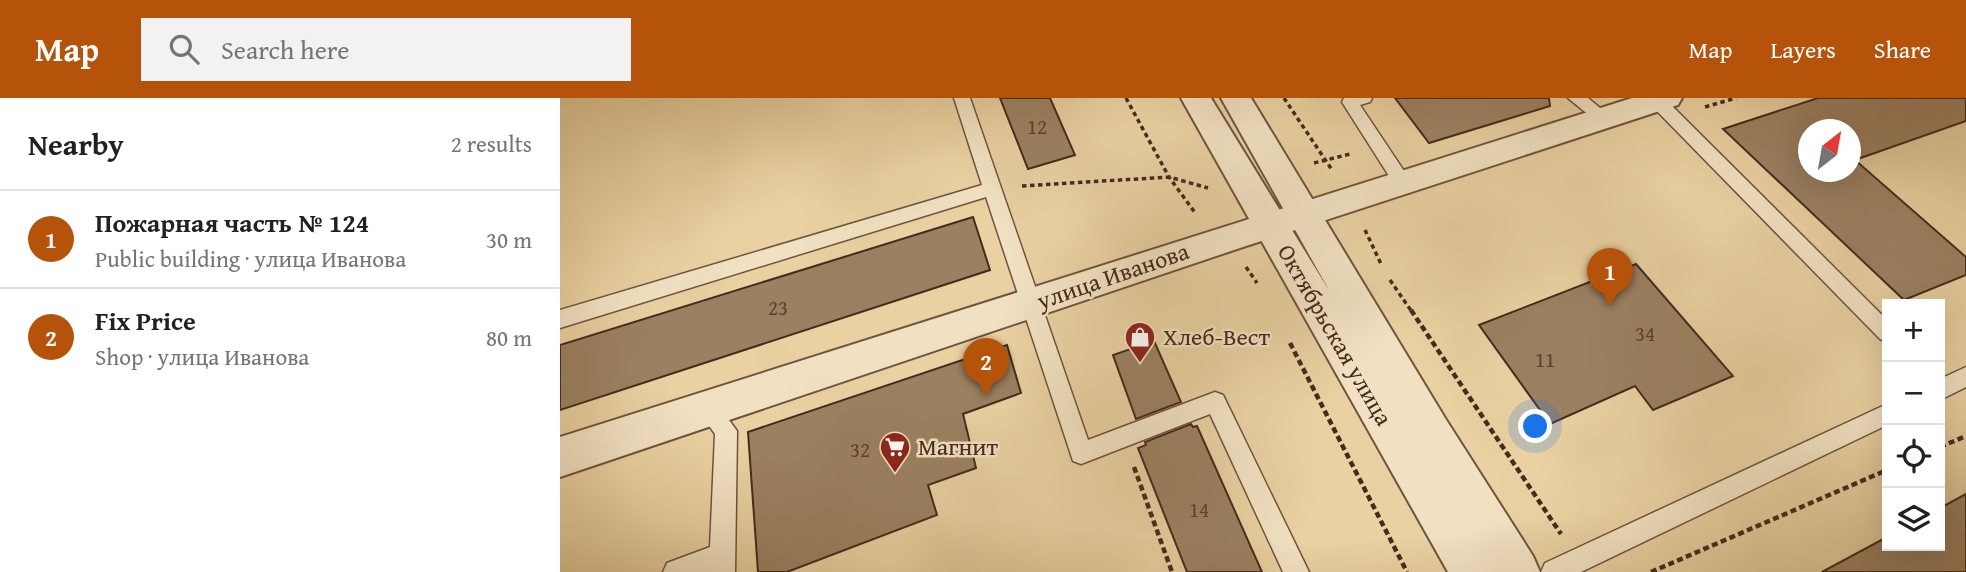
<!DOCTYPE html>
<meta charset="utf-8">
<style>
:root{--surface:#fff;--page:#f2f2f2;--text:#202124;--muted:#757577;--line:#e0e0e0;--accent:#b45309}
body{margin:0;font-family:"Gentium Book Plus",serif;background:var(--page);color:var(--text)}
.controls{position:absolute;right:21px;bottom:21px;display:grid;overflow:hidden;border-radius:0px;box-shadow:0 7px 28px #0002}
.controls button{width:63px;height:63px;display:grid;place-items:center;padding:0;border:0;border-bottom:2px solid var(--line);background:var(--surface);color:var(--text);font:35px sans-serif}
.compass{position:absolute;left:1238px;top:21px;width:63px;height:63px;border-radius:50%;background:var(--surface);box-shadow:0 7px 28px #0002;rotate:31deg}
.you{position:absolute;left:976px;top:329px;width:24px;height:24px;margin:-18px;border:5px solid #fff;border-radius:50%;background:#1a73e8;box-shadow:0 0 0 10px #1a73e833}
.badge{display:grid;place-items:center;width:46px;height:46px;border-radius:50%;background:var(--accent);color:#fff;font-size:23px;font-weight:700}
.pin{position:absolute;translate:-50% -58px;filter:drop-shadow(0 2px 4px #0008)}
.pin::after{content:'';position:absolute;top:37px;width:24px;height:21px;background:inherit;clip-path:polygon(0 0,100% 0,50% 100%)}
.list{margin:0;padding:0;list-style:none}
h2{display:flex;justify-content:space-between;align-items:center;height:91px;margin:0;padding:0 28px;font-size:30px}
h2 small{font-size:23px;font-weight:400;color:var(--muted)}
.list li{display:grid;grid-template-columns:46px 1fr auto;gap:21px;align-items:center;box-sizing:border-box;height:98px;padding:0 28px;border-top:2px solid var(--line)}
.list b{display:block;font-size:26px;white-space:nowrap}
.list p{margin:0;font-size:23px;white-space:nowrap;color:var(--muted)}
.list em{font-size:23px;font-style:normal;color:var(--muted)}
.icon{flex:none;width:38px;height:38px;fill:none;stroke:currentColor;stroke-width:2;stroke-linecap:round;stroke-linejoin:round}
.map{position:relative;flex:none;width:1406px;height:474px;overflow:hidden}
header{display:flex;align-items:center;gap:42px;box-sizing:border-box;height:98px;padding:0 35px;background:var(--accent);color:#fff}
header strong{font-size:33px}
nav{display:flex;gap:38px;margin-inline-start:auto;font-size:24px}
.search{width:490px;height:63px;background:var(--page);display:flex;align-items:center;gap:18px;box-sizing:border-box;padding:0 24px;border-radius:0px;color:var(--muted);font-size:26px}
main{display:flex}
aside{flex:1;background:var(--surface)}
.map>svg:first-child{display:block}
</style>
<header>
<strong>Map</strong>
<div class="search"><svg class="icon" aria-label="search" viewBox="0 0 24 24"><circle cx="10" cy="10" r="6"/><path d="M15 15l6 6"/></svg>Search here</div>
<nav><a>Map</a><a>Layers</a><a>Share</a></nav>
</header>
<main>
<aside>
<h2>Nearby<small>2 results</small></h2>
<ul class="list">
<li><span class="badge">1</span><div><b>Пожарная часть № 124</b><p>Public building · улица Иванова</p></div><em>30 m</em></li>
<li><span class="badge">2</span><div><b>Fix Price</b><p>Shop · улица Иванова</p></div><em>80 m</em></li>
</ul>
</aside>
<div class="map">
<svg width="1406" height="474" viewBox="0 0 1406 474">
<rect width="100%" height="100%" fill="#e9d1a1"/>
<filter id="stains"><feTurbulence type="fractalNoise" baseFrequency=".00286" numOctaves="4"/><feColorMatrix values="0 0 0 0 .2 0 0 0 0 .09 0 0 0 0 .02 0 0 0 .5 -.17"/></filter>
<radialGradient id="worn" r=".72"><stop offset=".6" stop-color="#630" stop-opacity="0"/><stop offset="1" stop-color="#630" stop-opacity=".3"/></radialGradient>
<!-- building -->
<path fill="#9b8162" stroke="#462a1d" stroke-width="2" fill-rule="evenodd" d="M 440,0 L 490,0 L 515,57 L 468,71 Z
M 835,0 L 989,0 L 990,8 L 869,45 Z
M 1258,0 L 1406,0 L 1406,23 L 1295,62 L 1406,159 L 1406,177 L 1344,202 L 1163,31 ZM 1249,32 L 1291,32 L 1291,74 L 1249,74 Z
M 413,119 L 430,172 L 0,312 L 0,247 Z
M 1076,166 L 1173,278 L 1093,312 L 1075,288 L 990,326 L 919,227 Z
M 594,243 L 621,304 L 576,321 L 553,257 Z
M 447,247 L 461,295 L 403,316 L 416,370 L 368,387 L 377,417 L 227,474 L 198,474 L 188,334 Z
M 631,326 L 633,329 L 637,328 L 702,474 L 627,474 L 578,350 L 586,347 L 585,344 Z
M 1406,396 L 1406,474 L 1262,474 L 1327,439 L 1327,448 L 1380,448 L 1380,410 Z"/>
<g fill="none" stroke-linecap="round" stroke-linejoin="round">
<!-- service casing -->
<g stroke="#6f543e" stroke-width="3">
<path id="service" d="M 394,0 L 410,0 L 528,342 L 655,294 L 663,297 L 749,474 L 723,474 L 650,316 L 521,366 L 513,363 L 426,99 L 0,230 L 0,212 L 422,87 Z
M 784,0 L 812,0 L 810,4 L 800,7 L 848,79 L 851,84 L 848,89 L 836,89 L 782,4 Z
M 1008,0 L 1028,0 L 1051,19 L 1042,25 L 1036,23 Z
M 1090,0 L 1104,0 L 1327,222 L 1327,244 L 1320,241 L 1091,7 L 1089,3 Z
M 1406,269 L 1406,289 L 1380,302 L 1380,281 Z
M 148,301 L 156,304 L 177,333 L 175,474 L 103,474 L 107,465 L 150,449 L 155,336 L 137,311 L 140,304 Z
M 1327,306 L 1327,327 L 1021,474 L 981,474 L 985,465 Z"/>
</g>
<!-- minor casing -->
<g stroke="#6f543e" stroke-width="4">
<path id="minor" d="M 1072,0 L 1122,0 L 1118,7 L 680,150 L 0,379 L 0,339 Z"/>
</g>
<!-- tertiary casing -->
<g stroke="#6f543e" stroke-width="4">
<path id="tertiary" d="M 621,0 L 651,0 L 770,194 L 661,0 L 691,0 L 885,320 L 973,458 L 980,474 L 888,474 Z"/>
</g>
<!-- path-far1 -->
<path stroke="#462a1d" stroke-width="3.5" stroke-dasharray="4.5 3.5" stroke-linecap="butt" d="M 566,0 L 609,79 L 636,116
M 724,0 L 772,72
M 1145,9 L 1176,0
M 754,65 L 790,56
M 462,88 L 609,79 L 648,90
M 805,132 L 822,168
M 686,169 L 697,185
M 830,182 L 852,214"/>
<!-- path -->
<path stroke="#462a1d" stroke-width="4.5" stroke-dasharray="6 3.5" stroke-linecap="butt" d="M 851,212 L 1001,436
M 730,245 L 847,474
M 1380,349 L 1406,338
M 574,369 L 612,474
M 1091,474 L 1327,372"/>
<!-- service -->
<use href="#service" fill="#f1e1c2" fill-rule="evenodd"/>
<!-- minor -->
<use href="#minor" fill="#f1e1c2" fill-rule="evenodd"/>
<!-- tertiary -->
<use href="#tertiary" fill="#f1e1c2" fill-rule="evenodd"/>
</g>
<!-- icons -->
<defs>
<g id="shop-pin" transform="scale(1.575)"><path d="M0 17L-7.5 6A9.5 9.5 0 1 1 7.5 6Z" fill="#8f2418" stroke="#f1e1c2"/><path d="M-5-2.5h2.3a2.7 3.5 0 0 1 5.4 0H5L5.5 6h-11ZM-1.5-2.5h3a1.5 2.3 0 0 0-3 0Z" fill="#fff"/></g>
<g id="supermarket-pin" transform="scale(1.575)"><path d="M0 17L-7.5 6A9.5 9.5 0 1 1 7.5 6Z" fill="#8f2418" stroke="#f1e1c2"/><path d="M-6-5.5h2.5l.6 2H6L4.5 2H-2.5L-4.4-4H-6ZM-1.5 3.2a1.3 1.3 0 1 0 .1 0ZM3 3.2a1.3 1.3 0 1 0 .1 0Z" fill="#fff"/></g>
</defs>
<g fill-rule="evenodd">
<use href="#shop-pin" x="580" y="239"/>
<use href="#supermarket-pin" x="335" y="349"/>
</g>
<g text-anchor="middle" stroke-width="5" stroke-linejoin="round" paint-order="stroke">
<!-- number labels -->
<g font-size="21" fill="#5b402e">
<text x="477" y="36">12</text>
<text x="218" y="217">23</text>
<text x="1085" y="243">34</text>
<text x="985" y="269">11</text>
<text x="300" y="359">32</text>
<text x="639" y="419">14</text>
</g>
<!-- street labels -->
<g font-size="24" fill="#462a1d" stroke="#f1e1c2">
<text transform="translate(553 178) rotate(-19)" y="8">улица Иванова</text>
<text transform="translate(775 237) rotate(60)" y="8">Октябрьская улица</text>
</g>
<!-- poi labels -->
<g font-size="24" fill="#462a1d" stroke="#f1e1c2" text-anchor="start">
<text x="603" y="247">Хлеб-Вест</text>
<text x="358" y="357">Магнит</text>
</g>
</g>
<rect width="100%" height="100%" filter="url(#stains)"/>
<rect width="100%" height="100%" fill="url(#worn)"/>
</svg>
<div class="controls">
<button>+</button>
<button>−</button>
<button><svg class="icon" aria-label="locate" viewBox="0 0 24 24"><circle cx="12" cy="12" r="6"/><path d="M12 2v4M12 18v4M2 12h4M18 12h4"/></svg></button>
<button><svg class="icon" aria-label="layers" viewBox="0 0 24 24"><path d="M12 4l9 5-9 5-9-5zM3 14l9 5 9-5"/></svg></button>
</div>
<svg class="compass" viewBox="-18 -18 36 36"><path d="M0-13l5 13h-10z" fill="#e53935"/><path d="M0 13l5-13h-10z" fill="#757577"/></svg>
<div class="you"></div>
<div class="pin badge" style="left:1050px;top:208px">1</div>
<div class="pin badge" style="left:426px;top:298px">2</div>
</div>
</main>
